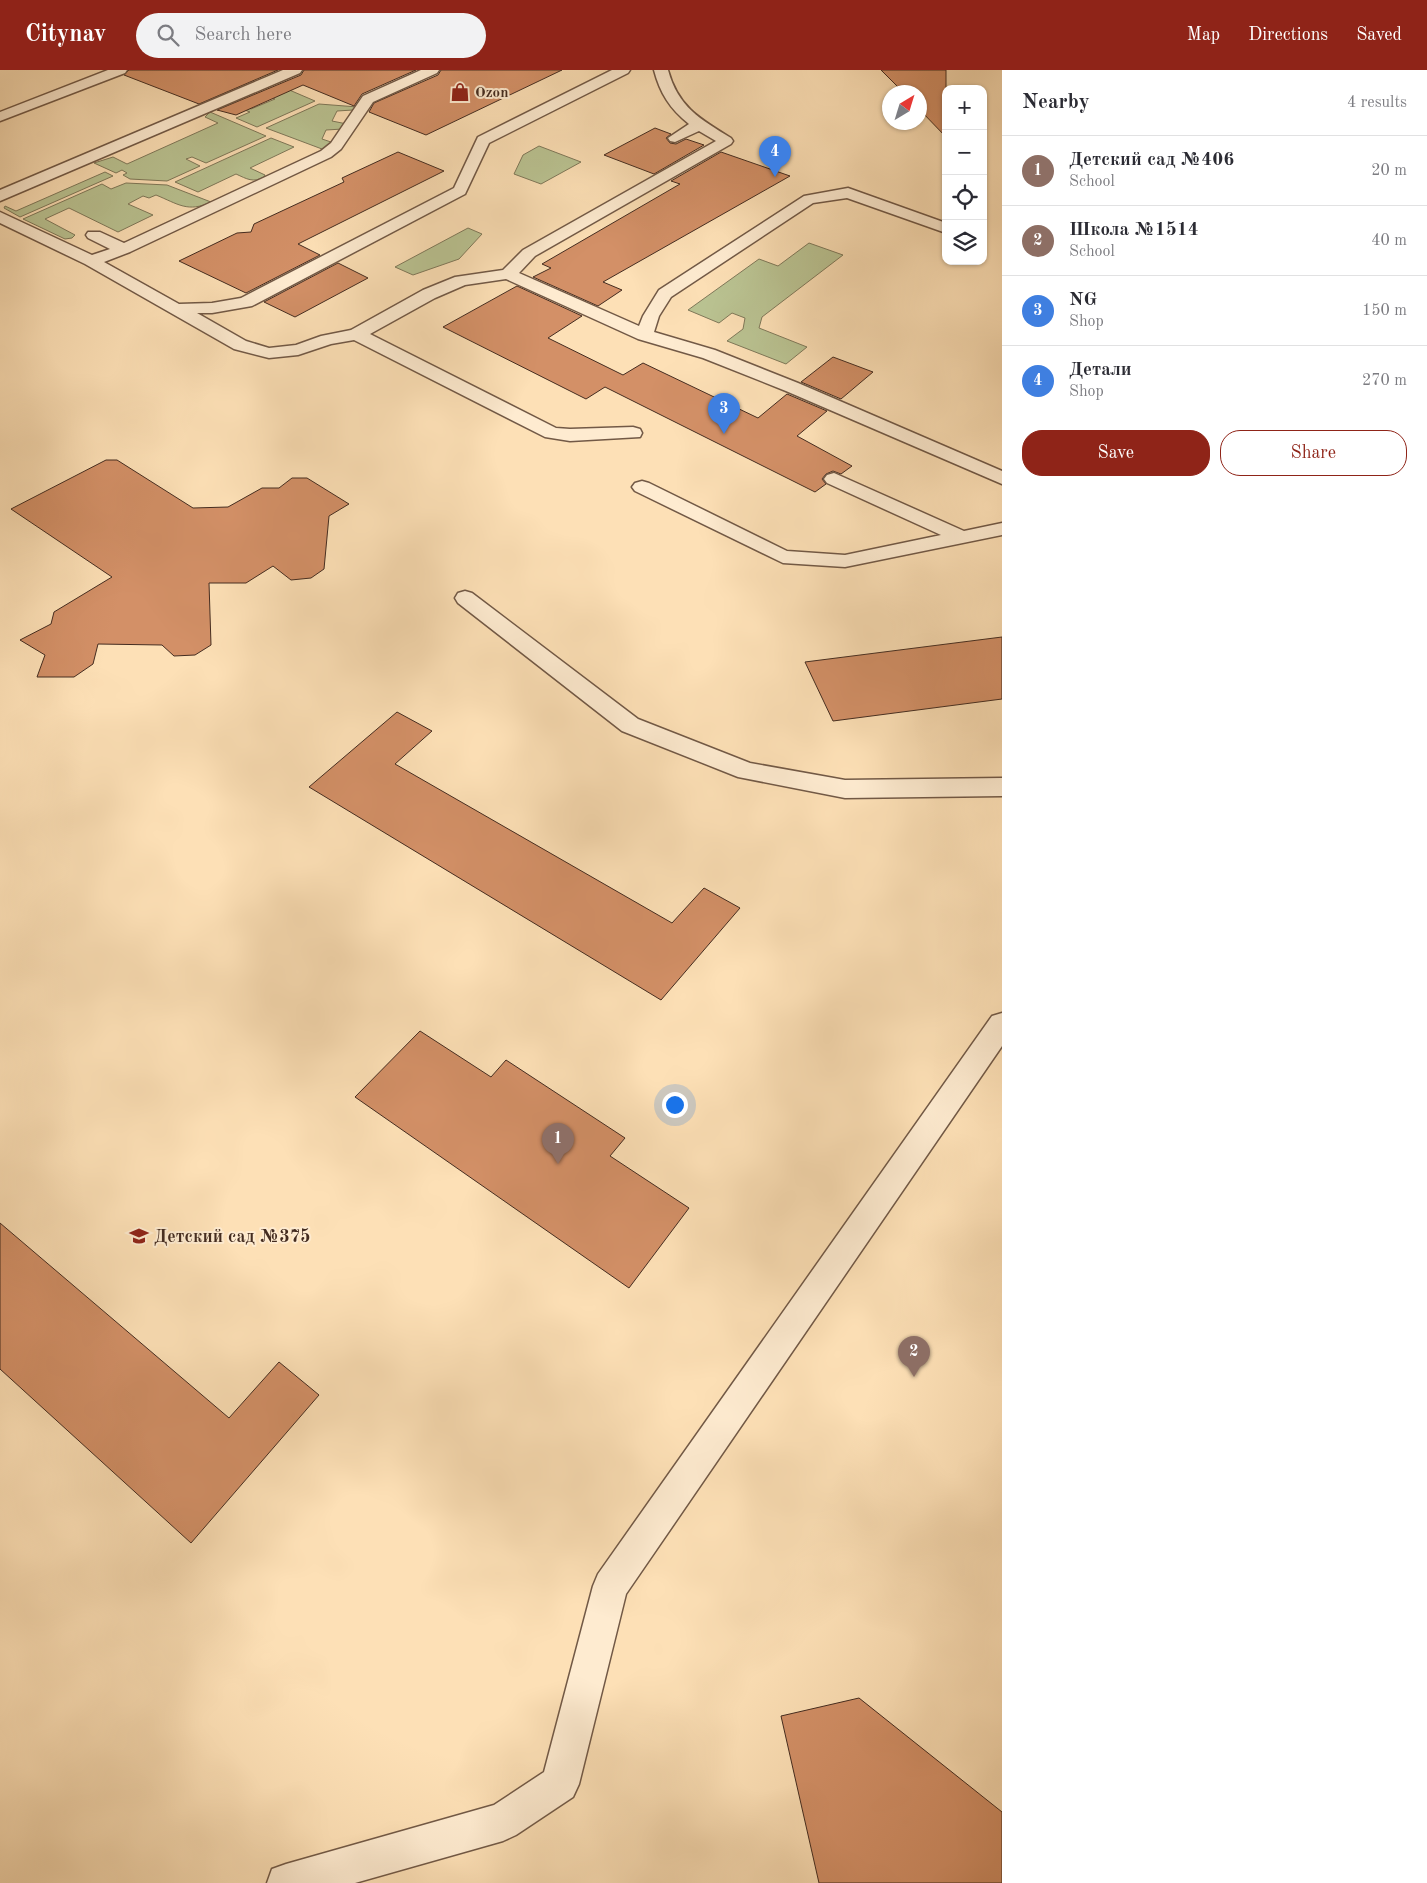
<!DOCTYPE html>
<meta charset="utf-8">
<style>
:root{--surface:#fff;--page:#f2f2f3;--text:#2b2b33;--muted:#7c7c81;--line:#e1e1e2;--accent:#8f2418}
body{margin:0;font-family:"Old Standard TT",serif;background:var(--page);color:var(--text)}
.controls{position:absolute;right:15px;top:15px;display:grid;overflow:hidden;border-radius:10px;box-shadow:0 1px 4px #0004}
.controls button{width:45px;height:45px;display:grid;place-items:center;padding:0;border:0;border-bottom:1px solid var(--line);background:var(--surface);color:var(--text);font:25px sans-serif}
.compass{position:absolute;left:882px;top:15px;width:45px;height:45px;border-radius:50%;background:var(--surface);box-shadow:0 1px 4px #0004;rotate:38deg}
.you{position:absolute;left:674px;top:1034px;width:18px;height:18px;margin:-12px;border:4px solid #fff;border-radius:50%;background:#1a73e8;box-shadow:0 0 0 8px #1a73e833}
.badge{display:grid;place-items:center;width:32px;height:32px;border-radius:50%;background:var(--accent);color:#fff;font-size:16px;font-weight:700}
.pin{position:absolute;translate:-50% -41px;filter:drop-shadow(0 1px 2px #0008)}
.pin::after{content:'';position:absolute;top:26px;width:18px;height:15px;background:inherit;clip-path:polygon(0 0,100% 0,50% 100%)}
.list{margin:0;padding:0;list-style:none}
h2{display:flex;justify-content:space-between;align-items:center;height:65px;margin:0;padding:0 20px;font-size:21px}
h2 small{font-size:16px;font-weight:400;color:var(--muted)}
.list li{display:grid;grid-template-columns:32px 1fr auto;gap:15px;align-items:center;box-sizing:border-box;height:70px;padding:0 20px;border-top:1px solid var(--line)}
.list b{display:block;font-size:19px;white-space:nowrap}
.list p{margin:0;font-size:16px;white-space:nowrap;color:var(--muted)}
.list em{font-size:16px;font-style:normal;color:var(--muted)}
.actions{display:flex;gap:10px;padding:15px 20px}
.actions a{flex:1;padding:11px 0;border:1px solid var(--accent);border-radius:20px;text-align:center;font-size:18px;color:var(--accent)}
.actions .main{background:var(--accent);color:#fff}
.icon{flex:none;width:28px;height:28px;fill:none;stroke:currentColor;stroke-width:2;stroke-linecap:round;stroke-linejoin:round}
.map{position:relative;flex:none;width:1002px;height:1813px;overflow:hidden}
header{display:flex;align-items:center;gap:30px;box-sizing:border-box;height:70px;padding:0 25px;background:var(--accent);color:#fff}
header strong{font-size:24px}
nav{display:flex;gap:28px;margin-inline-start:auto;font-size:18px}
.search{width:350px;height:45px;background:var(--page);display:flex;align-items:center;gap:12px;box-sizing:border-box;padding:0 18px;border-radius:28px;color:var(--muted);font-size:19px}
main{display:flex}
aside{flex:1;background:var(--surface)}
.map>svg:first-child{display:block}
</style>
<header>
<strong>Citynav</strong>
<div class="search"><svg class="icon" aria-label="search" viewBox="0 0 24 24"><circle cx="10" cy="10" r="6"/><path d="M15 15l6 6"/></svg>Search here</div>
<nav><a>Map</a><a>Directions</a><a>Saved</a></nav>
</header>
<main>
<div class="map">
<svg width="1002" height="1813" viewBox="0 0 1002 1813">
<rect width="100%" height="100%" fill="#fde0b6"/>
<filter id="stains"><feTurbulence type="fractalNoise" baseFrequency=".004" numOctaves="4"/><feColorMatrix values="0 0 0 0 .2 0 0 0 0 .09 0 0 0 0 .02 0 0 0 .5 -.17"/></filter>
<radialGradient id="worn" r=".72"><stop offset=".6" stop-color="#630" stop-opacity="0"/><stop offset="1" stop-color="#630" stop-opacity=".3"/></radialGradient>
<!-- green -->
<path fill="#bac392" stroke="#7f7859" d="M 280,16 L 315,31 L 257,57 L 236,48 L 250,42 L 234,36 L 238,34 L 251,39 L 275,29 L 263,23 Z
M 319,34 L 358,37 L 353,40 L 337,41 L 332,51 L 347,54 L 343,59 L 326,60 L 322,69 L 334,73 L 322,79 L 266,58 Z
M 210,42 L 266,66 L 206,93 L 192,87 L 186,89 L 200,96 L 167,111 L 130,109 L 123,105 L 127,103 L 122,100 L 116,103 L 94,93 L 113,87 L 127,94 L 218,53 L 205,47 Z
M 271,68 L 294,77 L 250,98 L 265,105 L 264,107 C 253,113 247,109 236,104 L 198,122 L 175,112 Z
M 539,76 L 581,92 L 541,114 L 514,104 L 523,85 Z
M 105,102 L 113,106 L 20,147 L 4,138 L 5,136 L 16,141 Z
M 126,113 L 167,115 L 211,132 C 188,143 178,134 156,125 L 149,128 L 143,126 L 128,134 L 153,145 L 118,162 L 69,138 L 45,149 L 75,165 L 72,168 L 65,169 L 23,149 L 102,114 L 111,119 Z
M 468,158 L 482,164 L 459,189 L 413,205 L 395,197 Z
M 809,173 L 843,185 L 762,247 L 759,258 L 807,277 L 786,294 L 727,271 L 743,259 L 745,248 L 732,243 L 719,253 L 688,240 L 759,189 L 778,196 Z"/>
<!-- building -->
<path fill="#d39067" stroke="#442c20" d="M 129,0 L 278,0 L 199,34 L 124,5 Z
M 304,0 L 416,0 L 362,24 L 354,36 L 303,15 L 236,45 L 217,40 L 301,5 Z
M 441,0 L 562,0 L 426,65 L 369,42 L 374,33 L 438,5 Z
M 881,0 L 946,0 L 946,67 L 920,40 L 920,22 L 903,22 Z
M 655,58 L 671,64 L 666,68 L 670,73 L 676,74 L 686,69 L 704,75 L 654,104 L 604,85 Z
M 398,82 L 444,101 L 298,174 L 320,185 L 246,223 L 179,191 L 237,163 L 251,162 L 254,154 L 344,112 L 342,108 Z
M 721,82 L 790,106 L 603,212 L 622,220 L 598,236 L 533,207 L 551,198 L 542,194 L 680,114 L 671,111 Z
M 338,193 L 368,208 L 295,247 L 264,232 Z
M 517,216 L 582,246 L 548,268 L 623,305 L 643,293 L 758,348 L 787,324 L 827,341 L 797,366 L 852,396 L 841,404 L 833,401 L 826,404 L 822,409 L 826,414 L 815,422 L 605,317 L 586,329 L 443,257 Z
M 833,287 L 873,302 L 841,329 L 801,312 Z
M 106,390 L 117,390 L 193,438 L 228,437 L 262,418 L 279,418 L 292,408 L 307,408 L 349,434 L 329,446 L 324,499 L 311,508 L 291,510 L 273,496 L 246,513 L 209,513 L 211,575 L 195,585 L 174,586 L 162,575 L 98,574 L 93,594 L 74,607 L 37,607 L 45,585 L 20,570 L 51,554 L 54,542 L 112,507 L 11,439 Z
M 1002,567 L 1002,629 L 833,651 L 805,592 Z
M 397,642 L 432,661 L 395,694 L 672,853 L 704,818 L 740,838 L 661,930 L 309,717 Z
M 420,961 L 491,1007 L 506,990 L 625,1068 L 610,1086 L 689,1138 L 629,1218 L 355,1027 Z
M 0,1153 L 229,1348 L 279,1292 L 319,1325 L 191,1473 L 0,1299 Z
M 859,1628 L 1002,1742 L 1002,1813 L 819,1813 L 781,1646 Z"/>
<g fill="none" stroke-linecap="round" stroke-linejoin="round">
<!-- service casing -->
<g stroke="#725946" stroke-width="3">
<path id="service" d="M 108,0 L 127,0 L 125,3 L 0,51 L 0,42 Z
M 283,0 L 302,0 L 300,3 L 0,131 L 0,120 Z
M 421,0 L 439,0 L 437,3 L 373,32 L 341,79 L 331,87 L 130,182 L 104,192 L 179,234 L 212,233 L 241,228 L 454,118 L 478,67 L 612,0 L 630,0 L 628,3 L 489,73 L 465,124 L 252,236 L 212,243 L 197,243 L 246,271 L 269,278 L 296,275 L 321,266 L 351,260 L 423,220 L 455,207 L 503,200 L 523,180 L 716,71 L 699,61 L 675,72 L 670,71 L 668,68 L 689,54 C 670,39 660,23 654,0 L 668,0 C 678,37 700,49 731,68 L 733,71 L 731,74 L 535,186 L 519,203 L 639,256 L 643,246 L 659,220 L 804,126 L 848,118 L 946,153 L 946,163 L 847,128 L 813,133 L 671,227 L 659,246 L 654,262 L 715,280 L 798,313 L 1002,401 L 1002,414 L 786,321 L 703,288 L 638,269 L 506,209 L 465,215 L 435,228 L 370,264 L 556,358 L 570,359 L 633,357 L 640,359 L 642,363 L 640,367 L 570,371 L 545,367 L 354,270 L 331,274 L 298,285 L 269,288 L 234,279 L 85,194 L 0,153 L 0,142 L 92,185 L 110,179 L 88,168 L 86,165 L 88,162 L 100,162 L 124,173 L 321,81 L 331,73 L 363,26 Z
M 834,403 L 964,461 L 1002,453 L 1002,465 L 845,497 L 783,493 L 635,421 L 632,417 L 635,413 L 642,411 L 649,413 L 787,481 L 845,485 L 941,465 L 827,413 L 824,409 L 827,405 Z
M 465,521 L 472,523 L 638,649 L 750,693 L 845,710 L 1002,708 L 1002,726 L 845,728 L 738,707 L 622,661 L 458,533 L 455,528 L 458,523 Z
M 1002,943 L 1002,976 L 626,1524 L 579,1714 L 573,1727 L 516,1765 L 503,1771 L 355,1813 L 267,1813 L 272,1799 L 286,1794 L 494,1735 L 544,1702 L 593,1516 L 598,1504 L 992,946 Z"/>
</g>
<!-- service -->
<use href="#service" fill="#feebd0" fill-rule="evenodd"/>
</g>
<!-- icons -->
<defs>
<g id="shop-bare" transform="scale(1.5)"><path d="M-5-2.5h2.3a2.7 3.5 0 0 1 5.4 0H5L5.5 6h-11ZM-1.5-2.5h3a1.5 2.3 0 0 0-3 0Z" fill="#8f2418" stroke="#feebd0" stroke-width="2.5" paint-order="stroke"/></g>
<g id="school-bare" transform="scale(1.5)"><path d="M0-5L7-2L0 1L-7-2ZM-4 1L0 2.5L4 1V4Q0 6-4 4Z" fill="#8f2418" stroke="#feebd0" stroke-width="2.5" paint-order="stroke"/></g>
</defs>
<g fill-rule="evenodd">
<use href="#shop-bare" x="460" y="22"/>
<use href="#school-bare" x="139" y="1166"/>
</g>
<g text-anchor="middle" stroke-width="4" stroke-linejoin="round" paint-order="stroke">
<!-- far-poi labels -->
<g font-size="15" font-weight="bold" fill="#442c20" stroke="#feebd0" text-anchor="start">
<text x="475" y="27">Ozon</text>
</g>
<!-- poi labels -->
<g font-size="18" font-weight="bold" fill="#442c20" stroke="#feebd0" text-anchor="start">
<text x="154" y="1172">Детский сад №375</text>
</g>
</g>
<rect width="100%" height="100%" filter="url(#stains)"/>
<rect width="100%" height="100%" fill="url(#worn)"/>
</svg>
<div class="controls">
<button>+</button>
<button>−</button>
<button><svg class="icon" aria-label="locate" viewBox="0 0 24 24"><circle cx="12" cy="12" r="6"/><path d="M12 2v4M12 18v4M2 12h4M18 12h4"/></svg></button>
<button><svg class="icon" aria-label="layers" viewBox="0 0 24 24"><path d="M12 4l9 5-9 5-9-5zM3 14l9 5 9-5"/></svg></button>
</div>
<svg class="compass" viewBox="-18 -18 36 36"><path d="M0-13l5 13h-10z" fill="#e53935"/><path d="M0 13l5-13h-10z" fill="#7c7c81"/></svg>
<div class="you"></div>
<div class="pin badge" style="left:558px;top:1094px;background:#8d6e63">1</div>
<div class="pin badge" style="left:914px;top:1307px;background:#8d6e63">2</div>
<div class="pin badge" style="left:724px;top:364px;background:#3f7fe0">3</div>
<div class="pin badge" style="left:775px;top:107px;background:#3f7fe0">4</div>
</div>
<aside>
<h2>Nearby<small>4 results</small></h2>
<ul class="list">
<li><span class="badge" style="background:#8d6e63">1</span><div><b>Детский сад №406</b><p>School</p></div><em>20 m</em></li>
<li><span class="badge" style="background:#8d6e63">2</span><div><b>Школа №1514</b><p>School</p></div><em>40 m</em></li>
<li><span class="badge" style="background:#3f7fe0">3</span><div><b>NG</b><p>Shop</p></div><em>150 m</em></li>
<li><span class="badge" style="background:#3f7fe0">4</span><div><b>Детали</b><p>Shop</p></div><em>270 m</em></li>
</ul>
<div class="actions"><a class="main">Save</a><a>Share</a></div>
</aside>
</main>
